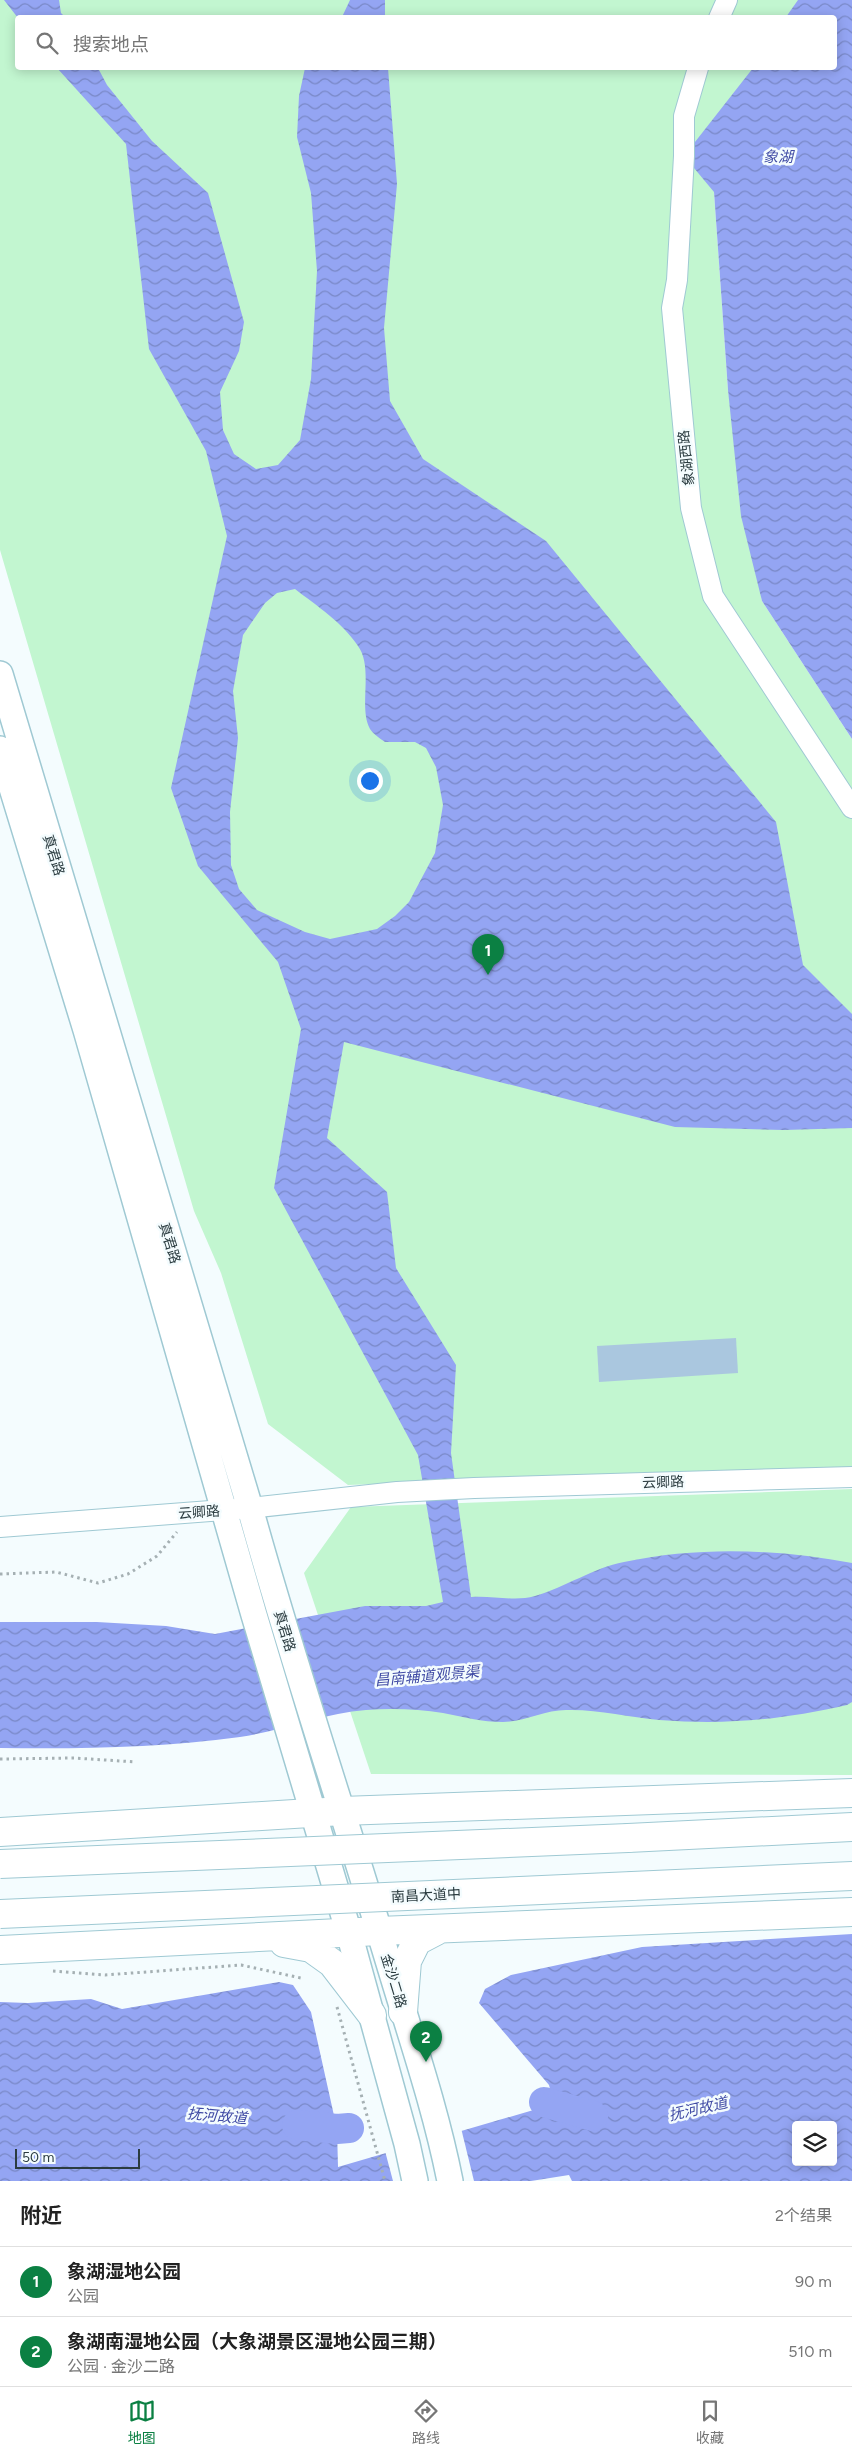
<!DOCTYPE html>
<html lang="zh">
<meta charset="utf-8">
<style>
:root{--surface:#fff;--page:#f2f2f2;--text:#222;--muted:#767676;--line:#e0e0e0;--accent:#0b8043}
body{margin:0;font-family:Figtree,"Noto Sans SC",sans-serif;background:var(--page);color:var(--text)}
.controls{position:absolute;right:15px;bottom:15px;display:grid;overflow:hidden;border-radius:5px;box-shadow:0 2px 12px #0003}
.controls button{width:45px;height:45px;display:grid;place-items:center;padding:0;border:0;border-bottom:1px solid var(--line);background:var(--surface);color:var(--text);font:25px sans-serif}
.scale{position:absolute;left:15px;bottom:12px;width:125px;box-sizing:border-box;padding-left:5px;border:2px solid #2b3c40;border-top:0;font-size:14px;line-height:18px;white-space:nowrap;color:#2b3c40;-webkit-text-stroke:4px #f4fcfe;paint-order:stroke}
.you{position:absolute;left:369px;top:780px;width:18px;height:18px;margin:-12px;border:4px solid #fff;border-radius:50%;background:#1a73e8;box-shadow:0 0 0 8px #1a73e833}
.badge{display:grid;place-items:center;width:32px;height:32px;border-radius:50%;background:var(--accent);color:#fff;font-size:16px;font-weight:700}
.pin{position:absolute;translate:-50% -41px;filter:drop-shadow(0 1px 2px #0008)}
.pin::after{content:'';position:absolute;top:26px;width:18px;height:15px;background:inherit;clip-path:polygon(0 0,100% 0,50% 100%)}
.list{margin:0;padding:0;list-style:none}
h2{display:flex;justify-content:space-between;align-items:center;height:65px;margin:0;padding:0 20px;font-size:21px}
h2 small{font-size:16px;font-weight:400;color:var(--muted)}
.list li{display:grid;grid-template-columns:32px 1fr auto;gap:15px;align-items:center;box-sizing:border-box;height:70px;padding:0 20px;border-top:1px solid var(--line)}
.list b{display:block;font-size:19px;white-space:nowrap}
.list p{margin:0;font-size:16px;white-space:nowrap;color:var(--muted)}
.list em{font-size:16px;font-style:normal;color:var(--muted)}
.icon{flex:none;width:28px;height:28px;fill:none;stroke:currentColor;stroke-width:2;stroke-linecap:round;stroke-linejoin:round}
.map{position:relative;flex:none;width:852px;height:2181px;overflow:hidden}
.search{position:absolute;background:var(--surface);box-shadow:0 2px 12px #0003;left:15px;right:15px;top:15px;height:55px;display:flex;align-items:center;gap:12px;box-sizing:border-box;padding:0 18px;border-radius:5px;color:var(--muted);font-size:19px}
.sheet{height:205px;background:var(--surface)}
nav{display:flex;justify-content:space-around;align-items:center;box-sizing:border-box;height:70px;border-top:1px solid var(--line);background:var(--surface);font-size:14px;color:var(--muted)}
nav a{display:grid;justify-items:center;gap:2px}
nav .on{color:var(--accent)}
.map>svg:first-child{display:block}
</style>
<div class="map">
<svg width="852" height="2181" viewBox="0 0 852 2181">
<defs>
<pattern id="water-waves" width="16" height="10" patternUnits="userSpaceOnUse" patternTransform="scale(1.25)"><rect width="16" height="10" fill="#94a5f3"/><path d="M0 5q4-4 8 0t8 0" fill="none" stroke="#7988c6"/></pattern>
</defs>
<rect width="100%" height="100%" fill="#f4fcfe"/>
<!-- green -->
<path fill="#c2f6d0" d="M 0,0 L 807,0 L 798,18 L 18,18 L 18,68 L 774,68 L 714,192 L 728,390 L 762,601 L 852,739 L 852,1467 L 348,1485 L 268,1424 L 221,1273 L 194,1211 L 0,550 Z
M 852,1489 L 852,1775 L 371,1774 L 304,1573 L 351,1507 Z"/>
<!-- water -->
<path fill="url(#water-waves)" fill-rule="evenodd" d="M 4,0 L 59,0 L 61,13 L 65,17 L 18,18 Z
M 350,0 L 385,0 L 385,17 L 342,17 Z
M 798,0 L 852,0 L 852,739 L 762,601 L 741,516 L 728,390 L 714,192 L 684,156 L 753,68 L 834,68 L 834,18 L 786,17 Z
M 57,68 L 98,68 L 107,85 L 152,141 L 208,193 L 244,322 L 239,351 L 220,392 L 223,430 L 234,454 L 256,469 L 278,465 L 300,440 L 311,379 L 317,271 L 311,193 L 297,137 L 299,96 L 305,68 L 388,68 L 397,184 L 384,328 L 390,401 L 423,459 L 546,541 L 776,822 L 803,965 L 852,1014 L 852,1128 L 784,1130 L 675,1127 L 344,1042 L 327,1138 L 387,1192 L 396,1268 L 456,1365 L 451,1453 L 471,1597 C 492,1595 514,1602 535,1596 C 566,1587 593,1568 624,1562 C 699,1546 778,1549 852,1563 L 852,1702 L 847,1705 C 781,1720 727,1725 659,1720 C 628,1717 597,1709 566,1710 C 545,1710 524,1722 503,1722 C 482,1722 463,1717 443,1713 C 419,1709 391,1708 366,1710 C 324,1713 282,1731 240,1737 C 161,1748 80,1749 0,1748 L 0,1622 L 97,1622 L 166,1626 L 215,1634 L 365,1606 L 426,1606 L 443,1602 L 418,1455 L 274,1188 L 301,1029 L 278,962 L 198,866 L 171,788 L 227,536 L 206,451 L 149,349 L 126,144 ZM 295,589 C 317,606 343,623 358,646 C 374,668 358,707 370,729 C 373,734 381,739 385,742 L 415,742 L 426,748 L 436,767 L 443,805 L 435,853 L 409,902 L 395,916 L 377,929 L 330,939 L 305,932 L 257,910 L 239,889 L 231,865 L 230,812 L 238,738 L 233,691 L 243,635 L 265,603 L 277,593 Z
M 852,1934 L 852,2181 L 572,2181 L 569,2175 L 531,2181 L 0,2181 L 0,2002 L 28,2003 L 91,1999 L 122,2009 L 279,1982 L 293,1985 L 311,2012 L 337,2129 L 338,2167 L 554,2104 L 549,2085 L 479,2003 L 485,1989 L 511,1975 L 642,1947 ZM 796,2125 L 833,2125 L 833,2162 L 796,2162 Z"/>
<!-- pier -->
<path fill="#f4fcfe" d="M 461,2128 L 474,2181 L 393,2181 L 385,2151 Z"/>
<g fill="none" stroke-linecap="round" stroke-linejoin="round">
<!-- river -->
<path stroke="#94a5f3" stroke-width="30" d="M 544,2102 L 593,2116
M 297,2125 L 337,2129 L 349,2128"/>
</g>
<!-- building -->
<path fill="#aac7df" d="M 736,1338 L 738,1373 L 599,1382 L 597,1346 Z"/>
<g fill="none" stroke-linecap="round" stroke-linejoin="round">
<!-- minor casing -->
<g stroke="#9fc9d3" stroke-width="22">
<path id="minor" d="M 719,18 L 727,0
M 698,68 L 684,116 L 684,156 L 677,280 L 672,308 L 691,508 L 713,596 L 852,808
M 0,1527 L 250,1508 L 397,1492 L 474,1488 L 852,1477"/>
</g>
<!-- major casing -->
<g stroke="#9fc9d3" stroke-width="28">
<path id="major" d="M 0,674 L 250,1508 C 293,1664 345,1816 391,1970 C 412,2040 436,2110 450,2181
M 0,749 L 86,1030 L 254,1615 L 349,1933 L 407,2144 L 415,2181"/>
</g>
<!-- highway casing -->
<g stroke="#9fc9d3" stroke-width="30">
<path id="highway" d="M 0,1832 L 342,1811 L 852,1793
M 628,1838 L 852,1827
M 632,1886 L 852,1876
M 284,1943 L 311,1948 L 332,1963 L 372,2015
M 0,1950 L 379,1931 L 852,1912
M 403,2012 L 407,1961 L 417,1941 L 440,1929"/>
</g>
<!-- path -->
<path stroke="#a5b0b3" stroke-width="3" stroke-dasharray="2.5 4" stroke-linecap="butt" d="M 0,1574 L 56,1572 L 98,1583 L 128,1574 L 157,1556 L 177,1532
M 0,1759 L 74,1758 L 136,1762
M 53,1971 L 105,1975 L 241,1965 L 301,1978
M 337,2007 L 385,2181"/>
<!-- minor -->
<use href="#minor" stroke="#fff" stroke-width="20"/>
<!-- major -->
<use href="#major" stroke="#fff" stroke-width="25"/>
<!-- highway -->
<use href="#highway" stroke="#fff" stroke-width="28"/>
<!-- highway-bridge casing -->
<g stroke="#9fc9d3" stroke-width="30" stroke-linecap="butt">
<path id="highway-bridge" d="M 0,1864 L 628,1838
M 0,1914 L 632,1886"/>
</g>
<!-- highway-bridge -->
<use href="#highway-bridge" stroke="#fff" stroke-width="28"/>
</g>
<g text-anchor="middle" stroke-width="5" stroke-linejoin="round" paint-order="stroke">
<!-- street labels -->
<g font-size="14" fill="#2b3c40" stroke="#f4fcfe">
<text transform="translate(686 458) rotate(-96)" y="5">象湖西路</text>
<text transform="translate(54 855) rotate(73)" y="5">真君路</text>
<text transform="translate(170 1243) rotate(73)" y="5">真君路</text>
<text transform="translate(663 1482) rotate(-2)" y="5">云卿路</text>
<text transform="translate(199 1512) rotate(-4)" y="5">云卿路</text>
<text transform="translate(285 1631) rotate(73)" y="5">真君路</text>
<text transform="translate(426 1895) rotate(-3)" y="5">南昌大道中</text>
<text transform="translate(394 1981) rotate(73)" y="5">金沙二路</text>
</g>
<!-- water labels -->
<g font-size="15" font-style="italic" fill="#404ba5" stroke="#f4fcfe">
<text x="778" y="162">象湖</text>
<text transform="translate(427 1676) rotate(-5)" y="5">昌南辅道观景渠</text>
<text transform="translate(698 2109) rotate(-13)" y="5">抚河故道</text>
<text transform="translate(217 2116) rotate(5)" y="5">抚河故道</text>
</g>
</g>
</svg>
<div class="controls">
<button><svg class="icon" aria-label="layers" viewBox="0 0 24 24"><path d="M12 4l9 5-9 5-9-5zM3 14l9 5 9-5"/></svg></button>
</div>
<div class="scale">50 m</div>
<div class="you"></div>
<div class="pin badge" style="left:488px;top:975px">1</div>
<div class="pin badge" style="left:426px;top:2062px">2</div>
<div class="search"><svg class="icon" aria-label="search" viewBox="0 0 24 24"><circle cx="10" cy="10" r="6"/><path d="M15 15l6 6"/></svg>搜索地点</div>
</div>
<section class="sheet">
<h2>附近<small>2个结果</small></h2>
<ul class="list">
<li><span class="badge">1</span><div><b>象湖湿地公园</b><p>公园</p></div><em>90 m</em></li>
<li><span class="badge">2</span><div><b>象湖南湿地公园（大象湖景区湿地公园三期）</b><p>公园 · 金沙二路</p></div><em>510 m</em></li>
</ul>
</section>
<nav>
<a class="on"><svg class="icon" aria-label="map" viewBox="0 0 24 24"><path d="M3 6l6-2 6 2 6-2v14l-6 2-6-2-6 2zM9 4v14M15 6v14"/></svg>地图</a>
<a><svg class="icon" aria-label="directions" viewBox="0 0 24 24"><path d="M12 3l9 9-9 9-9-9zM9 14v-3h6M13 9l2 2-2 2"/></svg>路线</a>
<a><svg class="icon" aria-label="saved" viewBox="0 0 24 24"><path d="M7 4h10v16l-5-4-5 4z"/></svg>收藏</a>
</nav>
